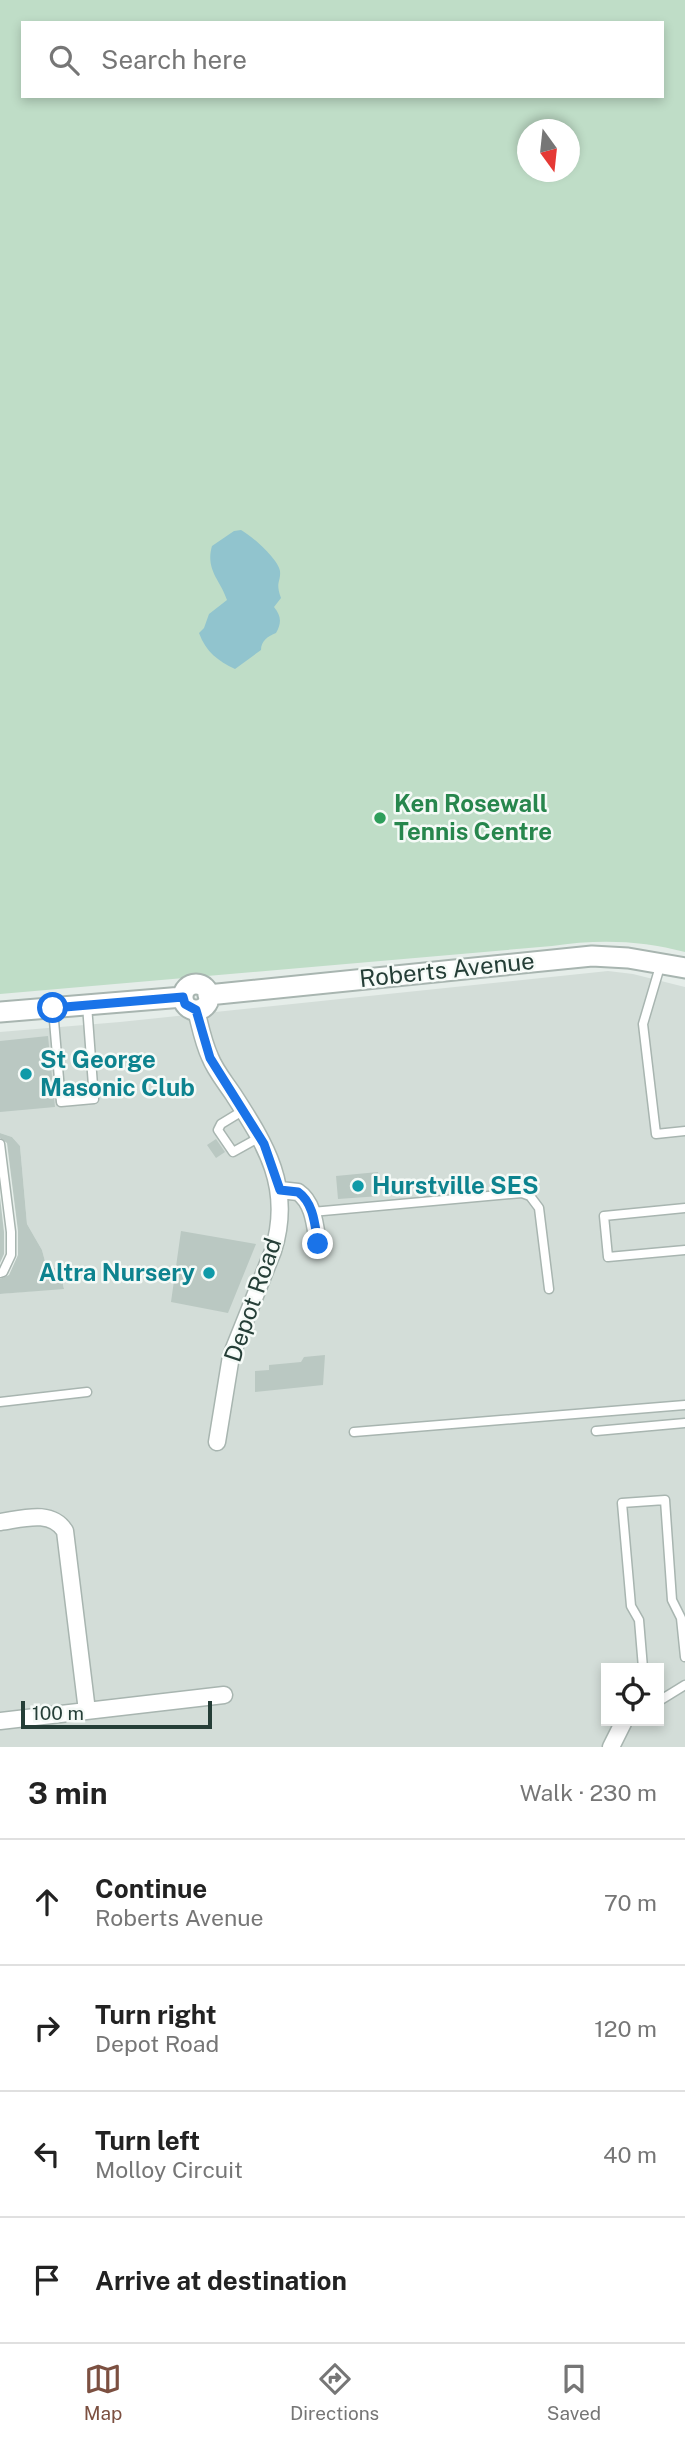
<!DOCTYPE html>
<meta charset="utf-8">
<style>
:root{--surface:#fff;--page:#f2f2f2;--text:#222;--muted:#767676;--line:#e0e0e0;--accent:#7c5041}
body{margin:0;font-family:"Public Sans",sans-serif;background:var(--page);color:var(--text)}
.controls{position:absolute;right:21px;bottom:21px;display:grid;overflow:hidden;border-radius:0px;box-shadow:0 4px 10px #0003}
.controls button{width:63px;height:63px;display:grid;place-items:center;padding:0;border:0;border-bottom:2px solid var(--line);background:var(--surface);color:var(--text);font:35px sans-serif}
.compass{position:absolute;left:517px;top:119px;width:63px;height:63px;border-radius:50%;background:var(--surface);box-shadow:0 4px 10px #0003;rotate:165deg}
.scale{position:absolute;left:21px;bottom:18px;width:191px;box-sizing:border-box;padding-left:7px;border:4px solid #253e37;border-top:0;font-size:19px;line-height:24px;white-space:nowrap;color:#253e37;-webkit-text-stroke:5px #f5faf7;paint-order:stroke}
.stop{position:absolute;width:21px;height:21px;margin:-16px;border:5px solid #1a73e8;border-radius:50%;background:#fff}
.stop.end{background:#1a73e8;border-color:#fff;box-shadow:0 2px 7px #0008}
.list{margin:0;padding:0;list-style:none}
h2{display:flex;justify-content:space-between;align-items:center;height:91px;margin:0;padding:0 28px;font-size:30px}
h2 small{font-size:23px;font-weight:400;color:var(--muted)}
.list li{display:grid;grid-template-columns:46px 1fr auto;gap:21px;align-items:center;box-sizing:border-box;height:126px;padding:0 28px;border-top:2px solid var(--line)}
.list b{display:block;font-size:26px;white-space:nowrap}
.list p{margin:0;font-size:23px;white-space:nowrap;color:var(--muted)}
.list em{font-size:23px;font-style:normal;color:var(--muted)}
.icon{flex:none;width:38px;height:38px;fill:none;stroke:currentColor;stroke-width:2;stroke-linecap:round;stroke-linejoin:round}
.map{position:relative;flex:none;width:685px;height:1747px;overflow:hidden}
.search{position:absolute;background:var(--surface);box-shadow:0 4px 10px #0003;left:21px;right:21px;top:21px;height:77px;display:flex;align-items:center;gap:18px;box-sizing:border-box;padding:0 24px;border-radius:0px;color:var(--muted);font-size:26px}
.sheet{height:595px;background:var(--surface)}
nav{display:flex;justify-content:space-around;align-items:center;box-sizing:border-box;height:98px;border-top:2px solid var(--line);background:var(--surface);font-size:19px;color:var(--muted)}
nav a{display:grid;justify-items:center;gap:4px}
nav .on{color:var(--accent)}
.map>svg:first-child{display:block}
</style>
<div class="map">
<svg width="685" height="1747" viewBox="0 0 685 1747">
<rect width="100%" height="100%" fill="#e5ede9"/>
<!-- built -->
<path fill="#d3ddd8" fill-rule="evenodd" d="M 608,971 L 633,974 L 685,987 L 685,1747 L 0,1747 L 0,1294 L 64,1288 L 60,1270 L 46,1265 L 42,1250 L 27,1224 L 20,1146 L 12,1137 L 0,1133 L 0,1032 L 120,1022 ZM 606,1668 L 659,1668 L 659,1721 L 606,1721 Z"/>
<!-- green -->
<path fill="#bfddc7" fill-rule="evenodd" d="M 0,0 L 685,0 L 685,952 C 642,940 596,939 552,946 L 0,994 ZM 23,23 L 662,23 L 662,96 L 23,96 ZM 528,130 L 570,130 L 570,172 L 528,172 Z"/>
<!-- water -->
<path fill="#91c4ce" d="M 241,530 C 252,536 278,559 280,571 C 281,582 275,582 281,598 L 274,607 C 281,616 282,622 276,633 C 268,636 261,641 261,650 L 235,669 C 218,661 206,652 199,633 L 204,628 L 209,614 L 227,600 C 221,581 205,570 212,546 L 234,531 Z"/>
<!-- building -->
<path fill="#bac8c2" d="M 48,1036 L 55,1107 L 0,1112 L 0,1041 Z
M 0,1133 L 12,1137 L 20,1146 L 27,1224 L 42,1250 L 46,1265 L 60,1270 L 64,1289 L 0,1294 L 0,1279 L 9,1275 L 18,1255 L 18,1231 L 7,1143 L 0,1138 Z
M 216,1139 L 225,1152 L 216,1158 L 207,1145 Z
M 378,1172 L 380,1196 L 338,1199 L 336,1176 Z
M 0,1197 L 4,1232 L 4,1254 L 0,1263 Z
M 181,1231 L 256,1244 L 228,1313 L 171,1302 Z
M 325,1355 L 323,1385 L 255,1392 L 255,1371 L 269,1370 L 269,1365 L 301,1362 L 304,1357 Z"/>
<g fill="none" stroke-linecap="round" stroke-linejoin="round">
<!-- service casing -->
<g stroke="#a8b5b0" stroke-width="11">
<path id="service" d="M 661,963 L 643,1024 L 656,1134 L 685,1131
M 53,1009 L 61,1102 L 94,1099 L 87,1005
M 244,1110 L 221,1124 L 218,1130 L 233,1152 L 260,1137
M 0,1144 L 11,1232 L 11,1255 L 3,1272 L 0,1273
M 685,1208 L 604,1216 L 608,1257 L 685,1250
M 312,1212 L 522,1193 L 530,1196 L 539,1208 L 549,1289
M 0,1402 L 87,1392
M 596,1431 L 685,1423
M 354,1432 L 685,1405
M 643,1668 L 639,1620 L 631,1606 L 622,1503 L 665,1500 L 672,1600 L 681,1618 L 685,1657
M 659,1701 L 685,1685"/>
</g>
<!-- minor casing -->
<g stroke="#a8b5b0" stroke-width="19">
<path id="minor" d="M 196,1010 C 200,1025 203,1042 210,1057 C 215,1070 225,1082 233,1094 C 266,1145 293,1188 273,1251 L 231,1356 L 217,1442
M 280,1190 L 298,1192 C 314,1203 315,1226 318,1244
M 0,1522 C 22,1519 51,1509 65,1531 L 87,1711
M 0,1721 L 224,1695
M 611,1747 L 624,1721"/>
</g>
<!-- tertiary casing -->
<g stroke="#a8b5b0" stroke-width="23">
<path id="tertiary" d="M183 997a13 13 0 1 1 26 0a13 13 0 1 1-26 0Z
M 208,995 L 592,956 L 628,958 L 685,968
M 0,1012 L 183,997"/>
</g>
<!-- service -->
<use href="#service" stroke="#fff" stroke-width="8"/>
<!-- minor -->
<use href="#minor" stroke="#fff" stroke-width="16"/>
<!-- tertiary -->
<use href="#tertiary" stroke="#fff" stroke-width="19"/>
</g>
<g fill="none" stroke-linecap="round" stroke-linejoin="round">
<!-- route -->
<path stroke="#1a73e8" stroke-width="9" d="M 53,1008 L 183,997 L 185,1004 L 196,1010 L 210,1058 L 264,1144 L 280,1190 L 298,1192 C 314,1203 315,1226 318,1244"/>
</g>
<!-- markers -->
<circle fill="#2e9e5b" stroke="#f5faf7" stroke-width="2.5" cx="380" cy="818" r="7"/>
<g fill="#0f9aa8" stroke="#f5faf7" stroke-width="2.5">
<circle cx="26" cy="1074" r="7"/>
<circle cx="358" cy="1186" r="7"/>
<circle cx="209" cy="1273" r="7"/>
</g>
<g text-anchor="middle" stroke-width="5" stroke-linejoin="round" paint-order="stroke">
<!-- leisure labels -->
<g font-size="24" font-weight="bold" fill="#27864d" stroke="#f5faf7" text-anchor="start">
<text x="394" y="812">Ken Rosewall<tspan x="394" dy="28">Tennis Centre</tspan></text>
</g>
<!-- street labels -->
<g font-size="24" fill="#253e37" stroke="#f5faf7">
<text transform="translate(447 970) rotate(-6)" y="8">Roberts Avenue</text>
<text transform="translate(253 1300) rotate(-71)" y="8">Depot Road</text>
</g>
<!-- culture labels -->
<g font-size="24" font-weight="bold" fill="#0d838f" stroke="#f5faf7" text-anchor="start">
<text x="40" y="1068">St George<tspan x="40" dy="28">Masonic Club</tspan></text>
<text x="372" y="1194">Hurstville SES</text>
<text x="195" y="1281" text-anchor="end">Altra Nursery</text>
</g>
</g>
</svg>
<div class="controls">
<button><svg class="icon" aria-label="locate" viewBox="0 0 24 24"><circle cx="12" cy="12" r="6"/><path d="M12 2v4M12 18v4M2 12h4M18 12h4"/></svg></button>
</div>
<svg class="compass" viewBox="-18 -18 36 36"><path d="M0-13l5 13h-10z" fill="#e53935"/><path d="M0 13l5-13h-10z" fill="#767676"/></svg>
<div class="scale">100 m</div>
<div class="stop" style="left:53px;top:1008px"></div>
<div class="stop end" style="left:318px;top:1244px"></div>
<div class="search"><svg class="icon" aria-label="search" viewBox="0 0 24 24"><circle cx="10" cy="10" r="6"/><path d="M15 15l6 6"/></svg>Search here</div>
</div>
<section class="sheet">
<h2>3 min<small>Walk · 230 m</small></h2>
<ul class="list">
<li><svg class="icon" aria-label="ahead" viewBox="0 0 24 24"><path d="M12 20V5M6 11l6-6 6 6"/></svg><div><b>Continue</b><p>Roberts Avenue</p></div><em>70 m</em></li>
<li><svg class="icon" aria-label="right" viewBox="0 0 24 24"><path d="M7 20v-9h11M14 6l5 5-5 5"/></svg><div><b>Turn right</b><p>Depot Road</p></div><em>120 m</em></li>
<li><svg class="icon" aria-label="left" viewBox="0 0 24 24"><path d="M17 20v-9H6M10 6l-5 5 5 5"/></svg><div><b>Turn left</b><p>Molloy Circuit</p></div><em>40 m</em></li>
<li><svg class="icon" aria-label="arrive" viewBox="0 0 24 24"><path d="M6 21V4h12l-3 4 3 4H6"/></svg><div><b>Arrive at destination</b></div></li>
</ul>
</section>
<nav>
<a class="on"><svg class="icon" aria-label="map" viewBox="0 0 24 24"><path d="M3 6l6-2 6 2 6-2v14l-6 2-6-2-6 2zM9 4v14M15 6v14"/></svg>Map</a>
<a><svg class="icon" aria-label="directions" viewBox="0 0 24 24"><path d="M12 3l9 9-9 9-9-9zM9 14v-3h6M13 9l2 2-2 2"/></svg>Directions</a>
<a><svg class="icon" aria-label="saved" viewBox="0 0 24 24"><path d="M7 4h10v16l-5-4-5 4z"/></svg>Saved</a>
</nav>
